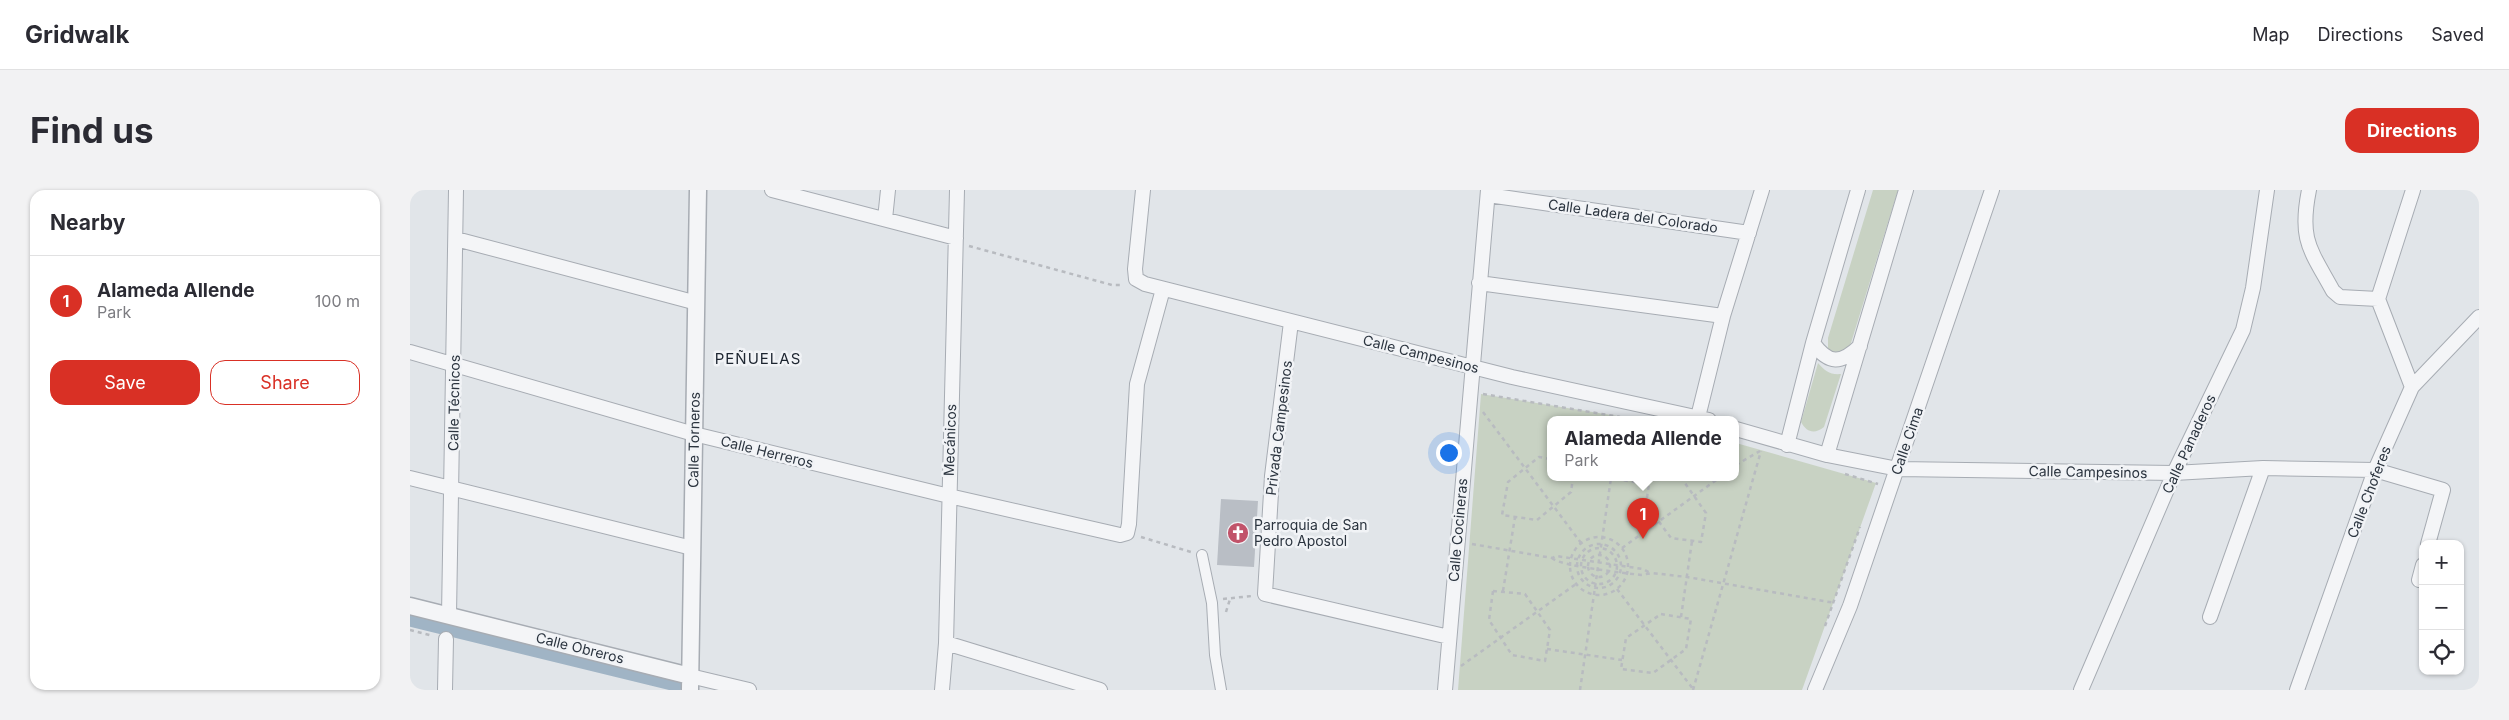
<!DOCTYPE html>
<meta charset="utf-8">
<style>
:root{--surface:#fff;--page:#f2f2f3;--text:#2b2b33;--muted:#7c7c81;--line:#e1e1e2;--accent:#d93025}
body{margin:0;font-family:Inter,sans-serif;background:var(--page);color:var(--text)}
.controls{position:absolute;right:15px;bottom:15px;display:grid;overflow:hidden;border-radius:10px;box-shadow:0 1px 4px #0004}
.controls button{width:45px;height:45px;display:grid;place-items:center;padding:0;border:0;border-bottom:1px solid var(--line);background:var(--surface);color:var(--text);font:25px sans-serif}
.you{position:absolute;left:1038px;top:262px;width:18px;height:18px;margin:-12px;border:4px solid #fff;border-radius:50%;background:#1a73e8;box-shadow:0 0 0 8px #1a73e833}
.badge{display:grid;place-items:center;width:32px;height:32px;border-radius:50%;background:var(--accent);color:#fff;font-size:16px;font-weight:700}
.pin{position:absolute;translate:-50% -41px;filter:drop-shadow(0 1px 2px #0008)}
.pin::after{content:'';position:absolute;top:26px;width:18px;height:15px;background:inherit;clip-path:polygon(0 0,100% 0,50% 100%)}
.popup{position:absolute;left:1137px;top:226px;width:192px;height:65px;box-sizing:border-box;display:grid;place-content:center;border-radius:10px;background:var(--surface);filter:drop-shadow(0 1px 4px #0005);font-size:16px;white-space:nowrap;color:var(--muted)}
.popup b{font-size:19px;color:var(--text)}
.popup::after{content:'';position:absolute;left:50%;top:100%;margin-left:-10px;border:10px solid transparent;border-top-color:var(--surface)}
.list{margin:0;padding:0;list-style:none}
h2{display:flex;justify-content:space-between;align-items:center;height:65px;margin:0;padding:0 20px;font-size:21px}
h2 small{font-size:16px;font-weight:400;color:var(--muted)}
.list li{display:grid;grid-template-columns:32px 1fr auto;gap:15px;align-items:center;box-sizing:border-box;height:90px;padding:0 20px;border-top:1px solid var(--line)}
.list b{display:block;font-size:19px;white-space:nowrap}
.list p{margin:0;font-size:16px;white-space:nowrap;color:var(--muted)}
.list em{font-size:16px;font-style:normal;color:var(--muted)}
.actions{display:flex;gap:10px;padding:15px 20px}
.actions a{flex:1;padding:11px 0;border:1px solid var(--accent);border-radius:15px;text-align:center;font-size:18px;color:var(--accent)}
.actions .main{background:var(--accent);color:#fff}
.icon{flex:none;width:28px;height:28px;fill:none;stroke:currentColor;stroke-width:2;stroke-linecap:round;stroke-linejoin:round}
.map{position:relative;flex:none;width:2069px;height:500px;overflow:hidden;border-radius:15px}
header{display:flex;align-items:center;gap:30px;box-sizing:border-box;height:70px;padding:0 25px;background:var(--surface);border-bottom:1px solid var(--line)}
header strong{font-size:24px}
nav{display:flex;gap:28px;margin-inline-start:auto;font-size:18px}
.intro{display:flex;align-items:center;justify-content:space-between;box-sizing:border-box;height:120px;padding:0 30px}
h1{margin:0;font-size:35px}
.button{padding:12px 22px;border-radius:15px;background:var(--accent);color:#fff;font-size:18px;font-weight:700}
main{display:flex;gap:30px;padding:0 30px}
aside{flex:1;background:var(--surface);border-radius:15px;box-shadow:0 1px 4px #0004}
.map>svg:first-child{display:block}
</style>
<header>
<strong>Gridwalk</strong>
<nav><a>Map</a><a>Directions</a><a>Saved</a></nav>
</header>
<div class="intro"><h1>Find us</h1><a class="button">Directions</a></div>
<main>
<aside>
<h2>Nearby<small></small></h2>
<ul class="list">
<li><span class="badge">1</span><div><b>Alameda Allende</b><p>Park</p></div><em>100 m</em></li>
</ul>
<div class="actions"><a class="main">Save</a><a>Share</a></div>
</aside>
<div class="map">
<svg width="2069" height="500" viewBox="0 0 2069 500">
<rect width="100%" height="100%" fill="#e1e5e9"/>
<!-- green -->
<path fill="#c8d2c3" d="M 1463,0 L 1488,0 L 1441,153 L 1435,163 L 1424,166 L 1418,158 L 1418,148 Z
M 1408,173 C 1415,181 1420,185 1431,184 L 1414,237 C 1405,244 1397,243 1391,232 Z
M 1071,204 L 1232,230 L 1140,230 L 1140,288 L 1326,288 L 1326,253 L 1466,293 L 1392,500 L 1048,500 Z"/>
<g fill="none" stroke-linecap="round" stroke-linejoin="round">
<!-- canal -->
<path stroke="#a0b4c5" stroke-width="15" d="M 0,429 L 266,494"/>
</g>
<!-- building -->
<path fill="#b9bec5" d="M 811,309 L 848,311 L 844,377 L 807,375 Z"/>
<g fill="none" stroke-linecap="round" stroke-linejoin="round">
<!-- pedestrian casing -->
<g stroke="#a7acb3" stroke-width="12">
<path id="pedestrian" d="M 792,365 L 802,413 L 805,465 L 811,500"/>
</g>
<!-- minor casing -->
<g stroke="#a7acb3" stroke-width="16">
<path id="minor" d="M 362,0 L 546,48
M 733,0 L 725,79 L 726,89 L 735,94 L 1102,187 L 1299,230
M 1899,0 C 1889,50 1900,59 1923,101 L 1930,107 L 1968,109
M 1078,5 L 1339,43
M 475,29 L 478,0
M 46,49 L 287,113
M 1069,93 L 1313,126
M 881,132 L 862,286 L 855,404 L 1039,447
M 1403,153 C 1419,175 1431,174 1450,156
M 0,162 L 284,244 L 539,306 L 710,345 L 717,343 L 719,334 L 727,194 L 753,99
M 2002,197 L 1968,109 L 2003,0
M 1288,227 L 1313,126 L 1352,0
M 1326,239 L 1417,265 L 1488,279 L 1764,283 L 1853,278 L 1965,280 L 2033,300 L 2018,354
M 1377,255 L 1403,153 L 1448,0
M 1417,265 L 1496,0
M 0,288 L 282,358
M 2009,390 L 2013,375
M 39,425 L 46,0
M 1800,427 L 1853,278
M 536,453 L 690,500
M 280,486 L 339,500
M 35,500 L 36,449
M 532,500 L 536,453 L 547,0
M 1035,500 L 1078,0
M 1405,500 L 1440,416 L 1582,0
M 1671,500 L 1764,283 L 1833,140 L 1843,98 L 1857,0
M 1887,500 L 1965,280 L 2002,197 L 2069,127"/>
</g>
<!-- tertiary casing -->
<g stroke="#a7acb3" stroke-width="19">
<path id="tertiary" d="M 0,416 L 280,486
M 280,500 L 288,0"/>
</g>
<!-- path -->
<path stroke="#b8bbc0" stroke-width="2.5" stroke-dasharray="4 4" stroke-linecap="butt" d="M 559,56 L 702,95 L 713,95
M 1073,204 L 1210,227
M 1073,222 L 1171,353
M 1140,269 L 1129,267 L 1098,292 L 1092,325 L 1127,330 L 1161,302 L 1163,288
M 1326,275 L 1350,261
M 1435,284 L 1468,294
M 1198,288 L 1238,294
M 1240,288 L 1236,314 L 1261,348 L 1291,352 L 1296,323 L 1272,289 L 1262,288
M 731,347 L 781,362
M1160 376a29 29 0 1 1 58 0a29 29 0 1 1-58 0Z
M1167 376a22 22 0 1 1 44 0a22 22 0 1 1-44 0Z
M 1062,354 L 1142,368 L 1146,366 L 1233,379 L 1240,383
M 1212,358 L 1309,288
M1171 376a18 18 0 1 1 36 0a18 18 0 1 1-36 0Z
M1178 376a11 11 0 1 1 22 0a11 11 0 1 1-22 0Z
M 1142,368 C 1149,376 1216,383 1231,385 L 1242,383 L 1277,387 L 1425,413
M 1207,399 L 1283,499
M 1083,401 L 1115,404 L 1140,440 L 1135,471 L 1102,465 L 1079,430 Z
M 1093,401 L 1105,327
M 813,409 L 842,406
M 816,422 L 820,409
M 1251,424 L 1281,429 L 1276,459 L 1243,483 L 1211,479 L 1216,448 Z
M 1271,427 L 1282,351
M 1415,436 L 1450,337
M 0,440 L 23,446
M 1137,459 L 1212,470
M 1051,476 L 1166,394
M 1170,500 L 1201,288
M 1283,500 L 1351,261"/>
<!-- pedestrian -->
<use href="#pedestrian" stroke="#f4f5f7" stroke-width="10"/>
<!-- minor -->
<use href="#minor" stroke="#f4f5f7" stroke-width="14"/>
<!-- tertiary -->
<use href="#tertiary" stroke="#f4f5f7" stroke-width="16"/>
</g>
<!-- icons -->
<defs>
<g id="church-disc" transform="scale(1.125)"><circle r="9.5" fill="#c1536a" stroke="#f1f3f6"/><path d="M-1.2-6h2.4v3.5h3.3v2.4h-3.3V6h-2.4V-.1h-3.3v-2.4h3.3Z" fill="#fff"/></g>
</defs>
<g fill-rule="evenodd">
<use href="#church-disc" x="828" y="343"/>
</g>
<g text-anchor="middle" stroke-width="5" stroke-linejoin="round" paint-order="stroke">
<!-- street labels -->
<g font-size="14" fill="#2b343f" stroke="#f1f3f6">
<text transform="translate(1223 26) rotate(8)" y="5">Calle Ladera del Colorado</text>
<text transform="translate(1011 164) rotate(14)" y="5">Calle Campesinos</text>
<text transform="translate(44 213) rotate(-89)" y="5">Calle Técnicos</text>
<text transform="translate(869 238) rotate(-83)" y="5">Privada Campesinos</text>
<text transform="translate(284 250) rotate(-89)" y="5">Calle Torneros</text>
<text transform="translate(540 250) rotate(-88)" y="5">Mecánicos</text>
<text transform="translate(1497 251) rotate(-71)" y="5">Calle Cima</text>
<text transform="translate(1779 254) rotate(-65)" y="5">Calle Panaderos</text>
<text transform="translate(357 262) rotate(14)" y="5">Calle Herreros</text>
<text transform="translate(1678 282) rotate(1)" y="5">Calle Campesinos</text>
<text transform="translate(1959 302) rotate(-69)" y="5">Calle Choferes</text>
<text transform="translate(1048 340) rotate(-85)" y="5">Calle Cocineras</text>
<text transform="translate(170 458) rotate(14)" y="5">Calle Obreros</text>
</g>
<!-- poi labels -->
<g font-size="14" fill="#2b343f" stroke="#f1f3f6" text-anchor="start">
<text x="844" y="340">Parroquia de San<tspan x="844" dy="16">Pedro Apostol</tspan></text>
</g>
<!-- neighbourhood labels -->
<g font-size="15" letter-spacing="1" fill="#1d2530" stroke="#f1f3f6">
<text x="348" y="174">PEÑUELAS</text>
</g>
</g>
</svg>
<div class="controls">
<button>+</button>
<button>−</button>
<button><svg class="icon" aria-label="locate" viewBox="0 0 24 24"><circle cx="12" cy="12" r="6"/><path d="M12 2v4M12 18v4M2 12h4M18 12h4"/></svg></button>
</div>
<div class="you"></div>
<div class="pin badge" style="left:1233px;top:349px">1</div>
<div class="popup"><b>Alameda Allende</b>Park</div>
</div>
</main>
